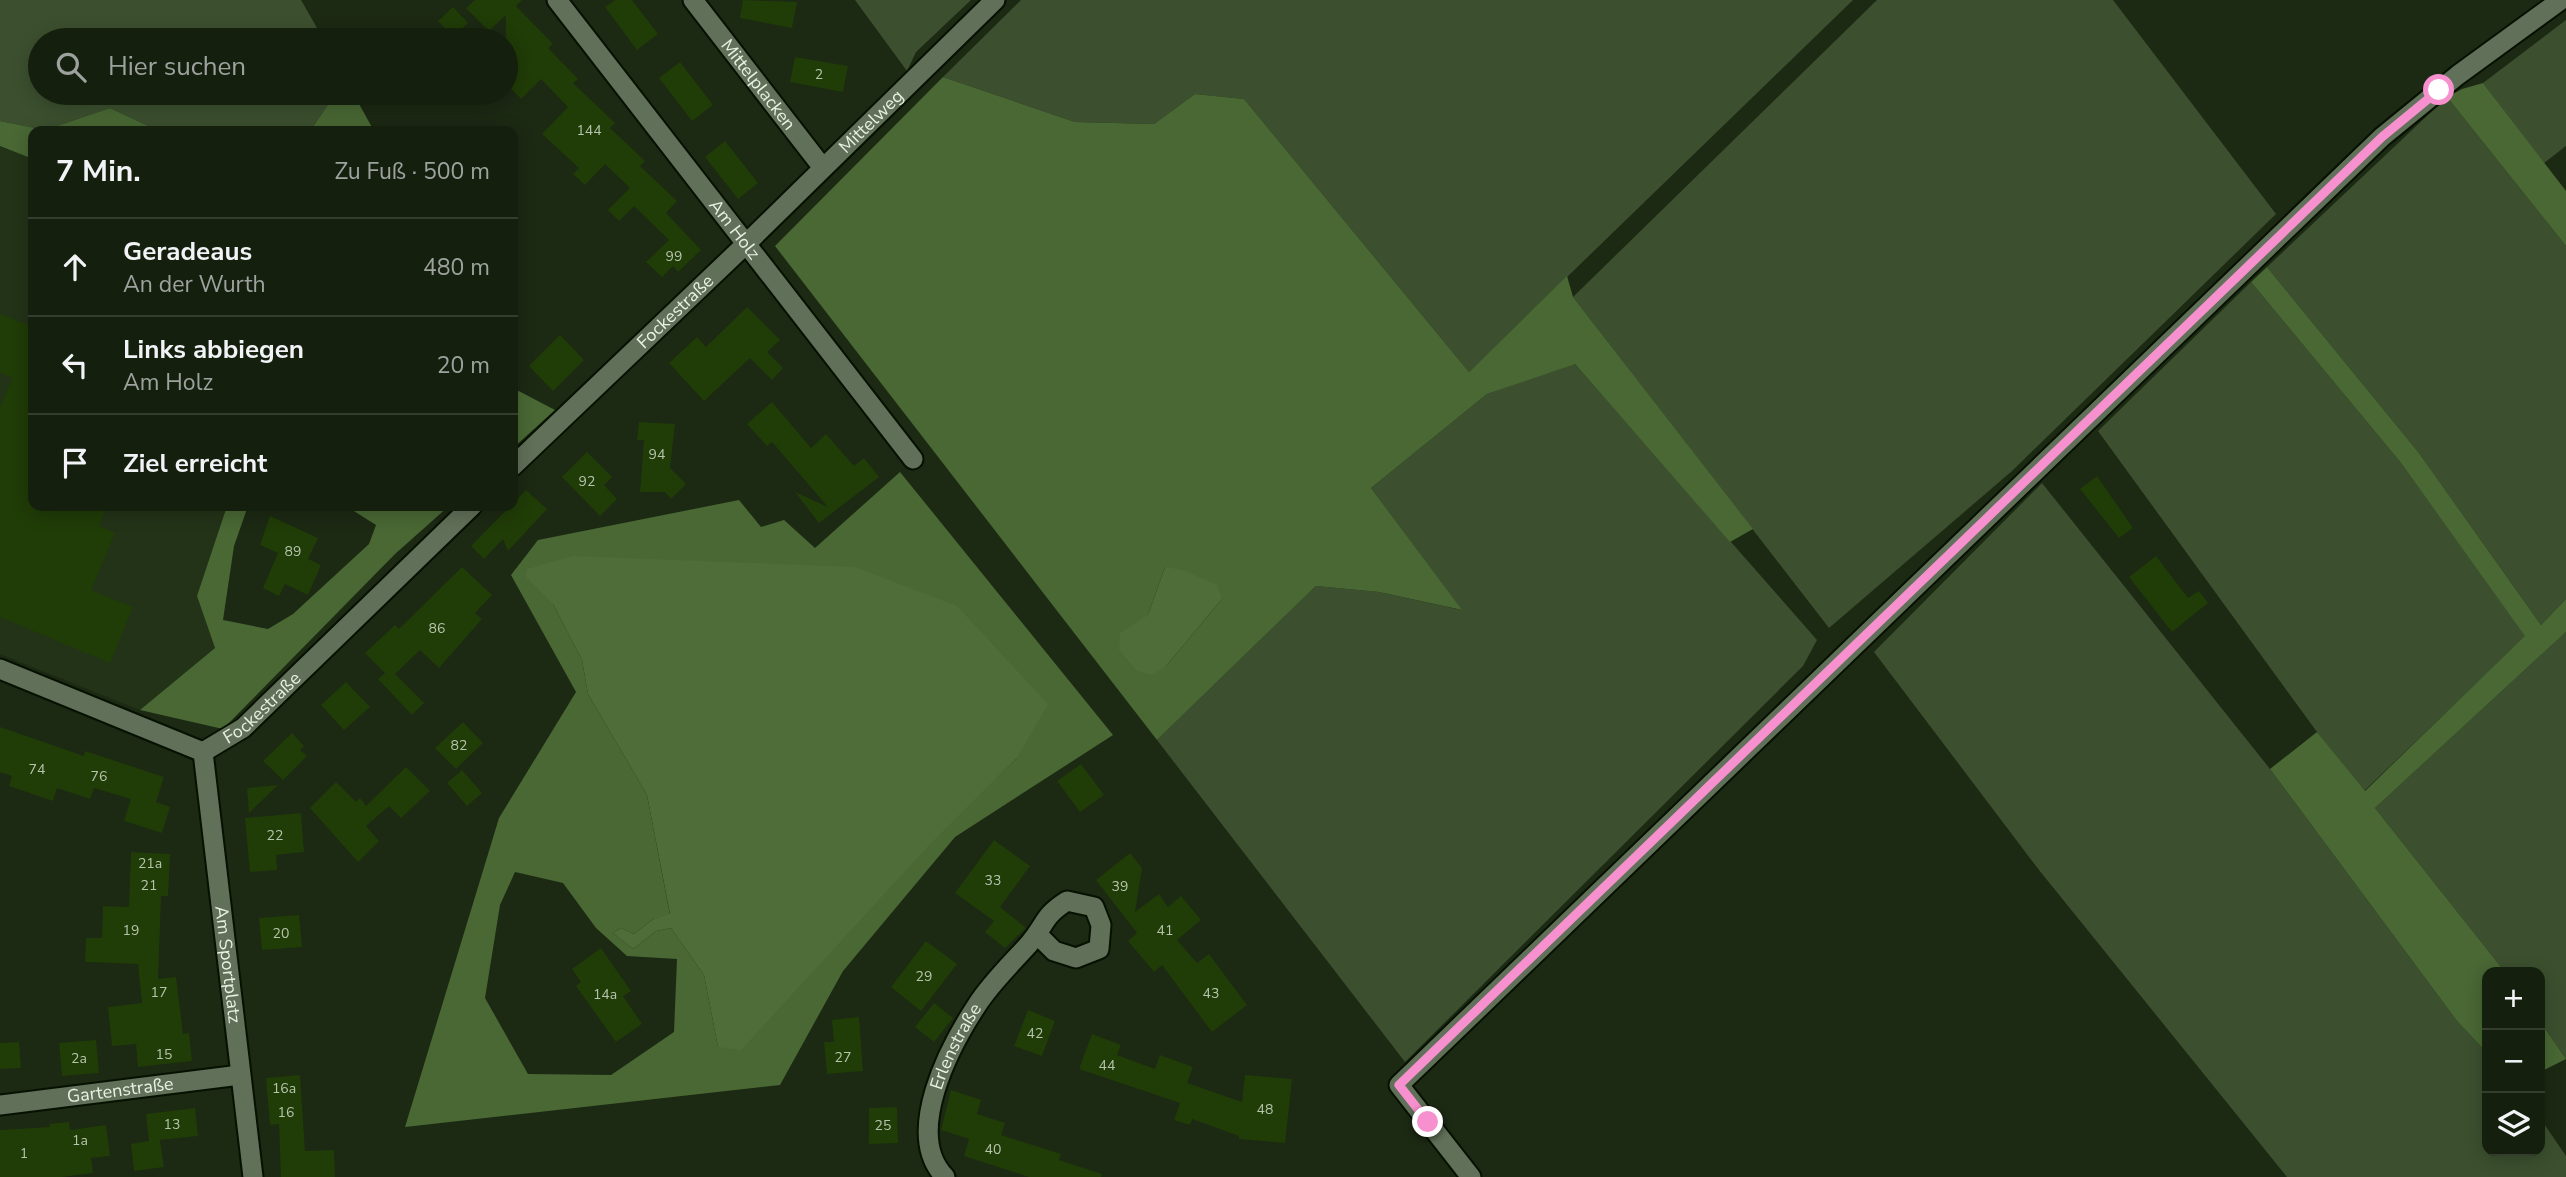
<!DOCTYPE html>
<html lang="de">
<meta charset="utf-8">
<style>
:root{--surface:#151f0e;--page:#1e2717;--text:#f1f3f6;--muted:#9da29e;--line:#343d2e}
body{margin:0;font-family:"Nunito Sans",sans-serif;background:var(--page);color:var(--text)}
.controls{position:absolute;right:21px;bottom:21px;display:grid;overflow:hidden;border-radius:14px;box-shadow:0 4px 18px #0003}
.controls button{width:63px;height:63px;display:grid;place-items:center;padding:0;border:0;border-bottom:2px solid var(--line);background:var(--surface);color:var(--text);font:35px sans-serif}
.stop{position:absolute;width:21px;height:21px;margin:-16px;border:5px solid #f790ce;border-radius:50%;background:#fff}
.stop.end{background:#f790ce;border-color:#fff;box-shadow:0 2px 7px #0008}
.list{margin:0;padding:0;list-style:none}
h2{display:flex;justify-content:space-between;align-items:center;height:91px;margin:0;padding:0 28px;font-size:30px}
h2 small{font-size:23px;font-weight:400;color:var(--muted)}
.list li{display:grid;grid-template-columns:46px 1fr auto;gap:21px;align-items:center;box-sizing:border-box;height:98px;padding:0 28px;border-top:2px solid var(--line)}
.list b{display:block;font-size:26px;white-space:nowrap}
.list p{margin:0;font-size:23px;white-space:nowrap;color:var(--muted)}
.list em{font-size:23px;font-style:normal;color:var(--muted)}
.icon{flex:none;width:38px;height:38px;fill:none;stroke:currentColor;stroke-width:2;stroke-linecap:round;stroke-linejoin:round}
.map{position:relative;flex:none;width:2566px;height:1177px;overflow:hidden}
.search{position:absolute;background:var(--surface);box-shadow:0 4px 18px #0003;left:28px;top:28px;width:490px;height:77px;display:flex;align-items:center;gap:18px;box-sizing:border-box;padding:0 24px;border-radius:38px;color:var(--muted);font-size:26px}
.panel{position:absolute;background:var(--surface);box-shadow:0 4px 18px #0003;left:28px;top:126px;width:490px;height:385px;border-radius:14px}
.map>svg:first-child{display:block}
</style>
<div class="map">
<svg width="2566" height="1177" viewBox="0 0 2566 1177">
<rect width="100%" height="100%" fill="#1c2913"/>
<!-- built -->
<path fill="#233318" d="M 0,146 L 33,159 L 33,506 L 227,506 L 197,596 L 215,648 L 140,710 L 0,654 Z"/>
<!-- green -->
<path fill="#3c502f" d="M 0,0 L 301,0 L 324,40 L 40,40 L 40,93 L 336,93 L 310,131 L 159,131 L 110,108 L 45,130 L 0,121 Z
M 855,0 L 971,0 L 916,52 L 907,71 Z
M 1021,0 L 1853,0 L 1469,372 L 1244,99 L 1195,94 L 1154,124 L 1075,122 L 943,77 Z
M 1877,0 L 2113,0 L 2276,214 L 2012,471 L 1829,628 L 1573,297 Z
M 2566,20 L 2566,146 L 2544,163 L 2483,83 Z
M 2447,97 L 2566,246 L 2566,599 L 2541,625 L 2419,453 L 2267,267 Z
M 2251,282 L 2401,463 L 2526,636 L 2364,791 L 2317,732 L 2098,431 Z
M 1574,363 L 1817,640 L 1803,666 L 1405,1062 L 1157,740 L 1316,586 L 1379,592 L 1461,610 L 1371,488 L 1487,394 Z
M 2042,483 L 2270,769 L 2457,1021 L 2487,1053 L 2487,1151 L 2540,1151 L 2540,1118 L 2566,1156 L 2566,1177 L 2287,1177 L 2039,870 L 1874,652 Z
M 2566,632 L 2566,1059 L 2540,1021 L 2540,972 L 2505,972 L 2375,808 Z"/>
<!-- forest -->
<path fill="#496834" fill-rule="evenodd" d="M 943,77 L 1075,122 L 1154,124 L 1195,94 L 1244,99 L 1469,372 L 1567,276 L 1573,297 L 1753,529 L 1730,542 L 1575,364 L 1487,394 L 1371,488 L 1462,610 L 1379,592 L 1316,586 L 1157,740 L 775,246 ZM 1165,567 L 1222,599 L 1166,666 L 1148,615 Z
M 2483,83 L 2566,191 L 2566,246 L 2447,97 L 2462,89 Z
M 336,93 L 353,93 L 374,131 L 310,131 Z
M 110,108 L 159,131 L 33,131 L 33,159 L 0,146 L 0,121 L 45,130 Z
M 2267,267 L 2419,453 L 2541,625 L 2566,599 L 2566,632 L 2375,808 L 2505,972 L 2487,972 L 2487,1053 L 2457,1021 L 2270,769 L 2317,732 L 2365,791 L 2525,636 L 2401,463 L 2251,282 Z
M 513,388 L 555,410 L 513,448 Z
M 900,472 L 1113,735 L 955,837 L 843,971 L 780,1085 L 405,1127 L 499,818 L 576,692 L 511,575 L 538,540 L 739,500 L 761,527 L 784,520 L 815,548 ZM 553,604 L 1017,758 L 718,1047 L 704,975 L 671,928 L 656,931 L 633,949 L 613,933 L 621,928 L 634,934 L 652,920 L 670,915 L 647,795 L 588,694 L 582,660 ZM 515,872 L 563,883 L 596,928 L 627,956 L 677,959 L 674,1032 L 611,1075 L 528,1074 L 485,998 L 500,905 Z
M 227,506 L 248,506 L 234,546 L 223,620 L 268,629 L 293,614 L 369,544 L 376,525 L 346,506 L 449,506 L 395,554 L 223,729 L 140,710 L 215,648 L 197,596 Z
M 2540,1021 L 2566,1059 L 2540,1072 Z"/>
<!-- water -->
<path fill="#4e6d39" d="M 573,556 L 855,567 L 957,606 L 1048,704 L 1017,758 L 931,843 L 741,1050 L 718,1047 L 704,975 L 671,928 L 656,931 L 633,949 L 613,933 L 621,928 L 634,934 L 652,920 L 670,914 L 647,795 L 588,694 L 582,660 L 553,604 L 526,577 L 527,569 Z
M 1165,567 L 1183,570 L 1217,585 L 1222,599 L 1166,666 L 1152,675 L 1137,671 L 1119,650 L 1120,633 L 1148,615 Z"/>
<!-- building -->
<path fill="#203c07" d="M 475,0 L 522,0 L 516,6 L 553,44 L 548,48 L 578,79 L 573,83 L 615,123 L 610,128 L 645,161 L 640,166 L 677,201 L 666,213 L 701,250 L 678,272 L 673,266 L 662,277 L 646,262 L 669,240 L 634,206 L 619,221 L 608,210 L 630,188 L 605,164 L 585,185 L 573,174 L 579,168 L 542,134 L 568,107 L 541,79 L 521,99 L 506,83 L 506,15 L 489,31 L 466,8 Z
M 615,0 L 632,0 L 658,34 L 637,50 L 605,7 Z
M 743,0 L 797,2 L 792,28 L 740,18 Z
M 453,7 L 468,23 L 453,37 L 438,21 Z
M 795,57 L 848,66 L 843,92 L 790,82 Z
M 680,62 L 713,105 L 692,121 L 659,78 Z
M 725,141 L 758,183 L 738,199 L 705,157 Z
M 747,307 L 780,340 L 767,352 L 783,368 L 772,380 L 750,358 L 704,401 L 669,363 L 697,337 L 706,347 Z
M 0,314 L 33,327 L 33,506 L 107,506 L 99,526 L 115,533 L 91,590 L 133,607 L 110,663 L 0,617 L 0,407 L 13,378 L 0,373 Z
M 560,335 L 584,360 L 553,391 L 529,366 Z
M 772,402 L 811,448 L 826,434 L 854,466 L 864,458 L 879,477 L 819,523 L 795,492 L 828,507 L 772,442 L 767,446 L 747,424 Z
M 639,422 L 675,424 L 670,468 L 686,484 L 671,499 L 665,492 L 640,492 L 644,440 L 637,440 Z
M 587,452 L 612,477 L 604,485 L 617,499 L 600,516 L 562,477 Z
M 2097,476 L 2133,528 L 2119,538 L 2080,489 Z
M 526,490 L 547,509 L 508,551 L 503,539 L 484,559 L 471,546 Z
M 270,516 L 318,538 L 308,559 L 321,565 L 308,595 L 285,584 L 279,596 L 263,588 L 278,553 L 260,545 Z
M 2156,556 L 2188,598 L 2199,591 L 2208,603 L 2172,632 L 2129,577 Z
M 462,567 L 492,595 L 475,613 L 482,619 L 439,668 L 420,650 L 395,674 L 424,703 L 412,715 L 378,679 L 385,673 L 365,653 L 395,625 L 399,629 Z
M 346,682 L 370,707 L 344,730 L 321,705 Z
M 463,722 L 483,743 L 456,769 L 435,748 Z
M 0,727 L 84,756 L 85,751 L 164,777 L 156,802 L 170,807 L 162,833 L 124,821 L 131,799 L 94,788 L 90,799 L 57,788 L 53,801 L 9,786 L 12,776 L 0,772 Z
M 292,733 L 304,746 L 300,750 L 307,756 L 283,780 L 263,761 Z
M 1081,764 L 1104,795 L 1080,812 L 1057,781 Z
M 406,767 L 430,791 L 401,818 L 389,806 L 366,826 L 379,841 L 358,862 L 310,808 L 336,782 L 356,802 L 360,798 L 366,806 Z
M 462,770 L 482,793 L 467,806 L 447,783 Z
M 278,785 L 249,813 L 247,788 Z
M 301,813 L 304,852 L 276,855 L 277,870 L 250,872 L 245,818 Z
M 994,840 L 1030,866 L 1000,907 L 1026,928 L 1005,948 L 985,932 L 994,921 L 955,893 Z
M 131,852 L 170,854 L 168,896 L 161,896 L 158,979 L 176,977 L 183,1034 L 189,1033 L 192,1061 L 138,1067 L 136,1044 L 112,1046 L 108,1007 L 142,1003 L 138,964 L 85,962 L 86,938 L 102,938 L 103,906 L 129,907 Z
M 1130,853 L 1142,868 L 1135,912 L 1159,894 L 1168,907 L 1181,896 L 1201,920 L 1177,940 L 1197,963 L 1209,954 L 1247,1005 L 1212,1032 L 1162,965 L 1154,972 L 1128,941 L 1137,933 L 1096,880 Z
M 299,915 L 302,947 L 262,950 L 259,918 Z
M 926,941 L 957,964 L 921,1011 L 891,987 Z
M 601,948 L 631,991 L 623,996 L 642,1024 L 616,1042 L 576,986 L 581,982 L 572,969 Z
M 934,1003 L 953,1018 L 934,1042 L 915,1027 Z
M 1028,1010 L 1055,1021 L 1042,1056 L 1014,1046 Z
M 859,1017 L 863,1071 L 827,1074 L 824,1042 L 834,1042 L 832,1020 Z
M 1092,1034 L 1121,1045 L 1117,1055 L 1155,1069 L 1160,1055 L 1193,1067 L 1187,1083 L 1242,1102 L 1245,1075 L 1292,1079 L 1285,1143 L 1239,1139 L 1239,1136 L 1192,1119 L 1190,1125 L 1174,1120 L 1180,1103 L 1079,1069 Z
M 96,1040 L 99,1073 L 62,1076 L 59,1043 Z
M 19,1042 L 21,1068 L 0,1069 L 0,1043 Z
M 300,1075 L 305,1151 L 334,1150 L 335,1177 L 281,1177 L 279,1124 L 270,1125 L 266,1078 Z
M 951,1090 L 981,1100 L 977,1114 L 1005,1123 L 1001,1135 L 1061,1154 L 1059,1160 L 1102,1174 L 1101,1177 L 1029,1177 L 964,1156 L 969,1139 L 941,1130 Z
M 897,1107 L 898,1143 L 869,1144 L 869,1108 Z
M 195,1108 L 198,1136 L 160,1140 L 164,1167 L 134,1171 L 131,1144 L 149,1141 L 146,1114 Z
M 69,1122 L 70,1130 L 106,1125 L 110,1156 L 91,1158 L 93,1173 L 62,1177 L 0,1177 L 0,1130 L 50,1127 L 49,1124 Z"/>
<g fill="none" stroke-linecap="round" stroke-linejoin="round">
<!-- street casing -->
<g stroke="#061101" stroke-width="23">
<g id="street">
<path id="s1" d="M 557,0 L 913,459"/>
<path id="s2" d="M 693,0 L 823,168"/>
<path id="s3" d="M 513,466 L 746,244 L 995,0"/>
<path d="M 0,669 L 203,752"/>
<path id="s4" d="M 203,752 L 253,1177"/>
<path id="s5" d="M 203,752 L 243,728 L 472,506"/>
<path id="s6" d="M 0,1105 L 240,1075"/>
<path id="s7" d="M 945,1177 C 903,1134 950,1046 977,1005 C 991,983 1012,963 1029,944 C 1047,923 1042,917 1067,901 L 1094,907 L 1101,925 L 1099,949 L 1076,958 L 1054,951 L 1037,934"/>
<path d="M 1471,1177 L 1399,1085 L 2382,137 L 2458,75 L 2561,0"/>
</g>
</g>
<!-- street -->
<use href="#street" stroke="#617058" stroke-width="19"/>
</g>
<g fill="none" stroke-linecap="round" stroke-linejoin="round">
<!-- route -->
<path stroke="#f790ce" stroke-width="9" d="M 1428,1122 L 1399,1085 L 2382,137 L 2439,90"/>
</g>
<g text-anchor="middle" stroke-width="7" stroke-linejoin="round" paint-order="stroke">
<!-- number labels -->
<g font-size="14" fill="#b6c4ac">
<text x="819" y="79">2</text>
<text x="589" y="135">144</text>
<text x="674" y="261">99</text>
<text x="657" y="459">94</text>
<text x="587" y="486">92</text>
<text x="293" y="556">89</text>
<text x="437" y="633">86</text>
<text x="459" y="750">82</text>
<text x="37" y="774">74</text>
<text x="99" y="781">76</text>
<text x="275" y="840">22</text>
<text x="150" y="868">21a</text>
<text x="993" y="885">33</text>
<text x="149" y="890">21</text>
<text x="1120" y="891">39</text>
<text x="131" y="935">19</text>
<text x="1165" y="935">41</text>
<text x="281" y="938">20</text>
<text x="924" y="981">29</text>
<text x="159" y="997">17</text>
<text x="1211" y="998">43</text>
<text x="605" y="999">14a</text>
<text x="1035" y="1038">42</text>
<text x="164" y="1059">15</text>
<text x="843" y="1062">27</text>
<text x="79" y="1063">2a</text>
<text x="1107" y="1070">44</text>
<text x="284" y="1093">16a</text>
<text x="1265" y="1114">48</text>
<text x="286" y="1117">16</text>
<text x="172" y="1129">13</text>
<text x="883" y="1130">25</text>
<text x="80" y="1145">1a</text>
<text x="993" y="1154">40</text>
<text x="24" y="1158">1</text>
</g>
<!-- street labels -->
<g font-size="18" fill="#e8f1e3" stroke="#1c2913">
<text dy="6" stroke="none"><textPath href="#s2" startOffset="107">Mittelplacken</textPath></text>
<text dy="6" stroke="none"><textPath href="#s3" startOffset="497">Mittelweg</textPath></text>
<text dy="6" stroke="none"><textPath href="#s1" startOffset="290">Am Holz</textPath></text>
<text dy="6" stroke="none"><textPath href="#s3" startOffset="224">Fockestraße</textPath></text>
<text dy="6" stroke="none"><textPath href="#s5" startOffset="74">Fockestraße</textPath></text>
<text dy="6" stroke="none"><textPath href="#s4" startOffset="214">Am Sportplatz</textPath></text>
<text dy="6" stroke="none"><textPath href="#s7" startOffset="140">Erlenstraße</textPath></text>
<text dy="6" stroke="none"><textPath href="#s6" startOffset="121">Gartenstraße</textPath></text>
</g>
</g>
</svg>
<div class="controls">
<button>+</button>
<button>−</button>
<button><svg class="icon" aria-label="layers" viewBox="0 0 24 24"><path d="M12 4l9 5-9 5-9-5zM3 14l9 5 9-5"/></svg></button>
</div>
<div class="stop" style="left:2439px;top:90px"></div>
<div class="stop end" style="left:1428px;top:1122px"></div>
<div class="search"><svg class="icon" aria-label="search" viewBox="0 0 24 24"><circle cx="10" cy="10" r="6"/><path d="M15 15l6 6"/></svg>Hier suchen</div>
<section class="panel">
<h2>7 Min.<small>Zu Fuß · 500 m</small></h2>
<ul class="list">
<li><svg class="icon" aria-label="ahead" viewBox="0 0 24 24"><path d="M12 20V5M6 11l6-6 6 6"/></svg><div><b>Geradeaus</b><p>An der Wurth</p></div><em>480 m</em></li>
<li><svg class="icon" aria-label="left" viewBox="0 0 24 24"><path d="M17 20v-9H6M10 6l-5 5 5 5"/></svg><div><b>Links abbiegen</b><p>Am Holz</p></div><em>20 m</em></li>
<li><svg class="icon" aria-label="arrive" viewBox="0 0 24 24"><path d="M6 21V4h12l-3 4 3 4H6"/></svg><div><b>Ziel erreicht</b></div></li>
</ul>
</section>
</div>
